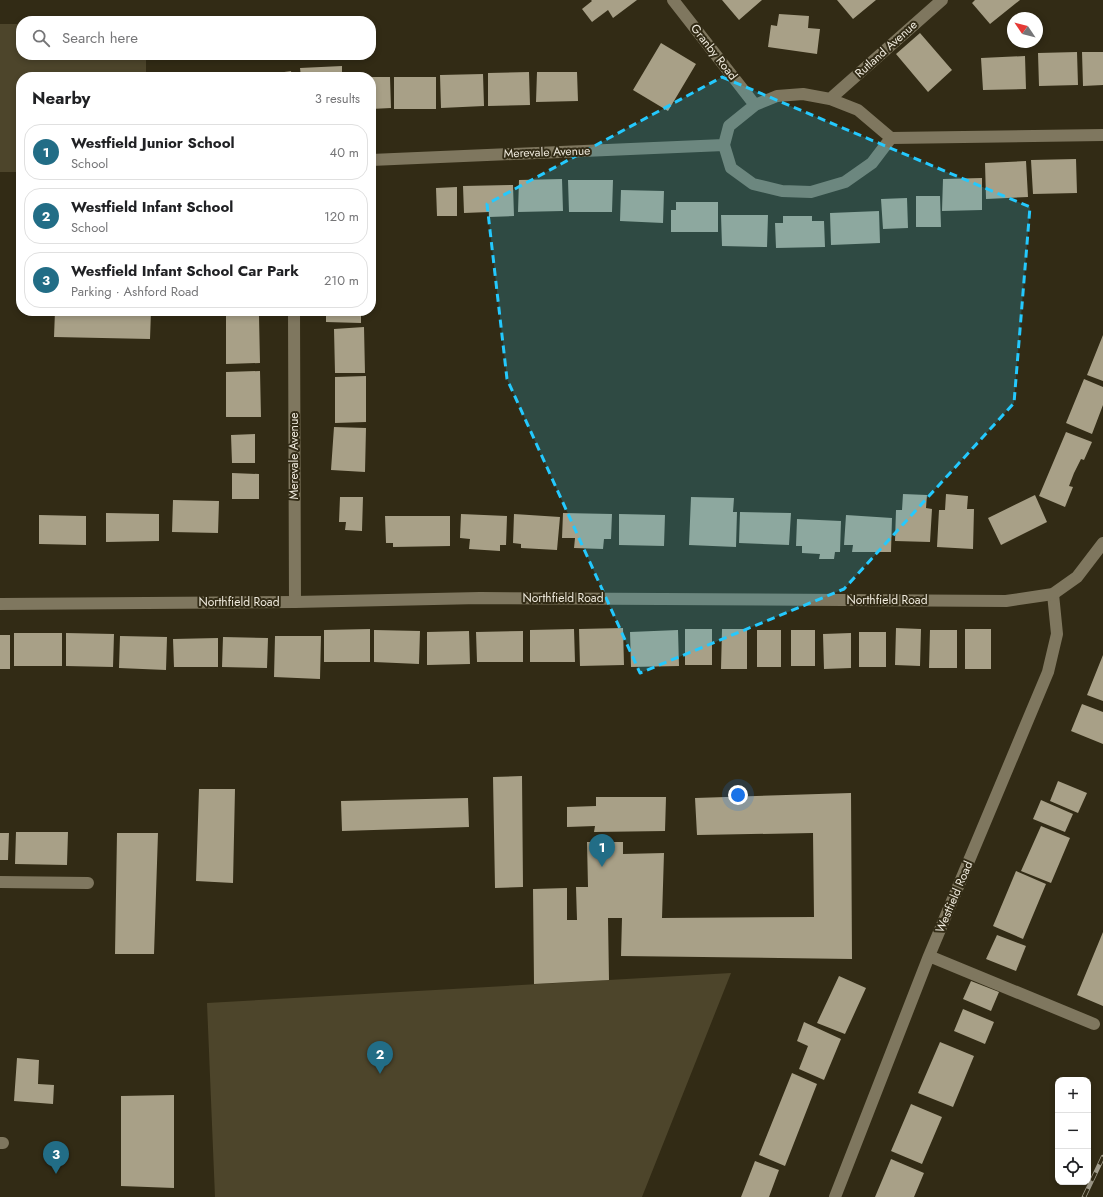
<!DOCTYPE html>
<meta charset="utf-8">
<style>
:root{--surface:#fff;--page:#f6f6f6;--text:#202124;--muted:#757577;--line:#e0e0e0;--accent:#226d86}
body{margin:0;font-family:Jost,sans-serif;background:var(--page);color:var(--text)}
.controls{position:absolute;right:12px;bottom:12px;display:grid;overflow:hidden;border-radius:8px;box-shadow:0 2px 6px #0003}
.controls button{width:36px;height:36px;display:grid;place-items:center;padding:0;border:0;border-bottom:1px solid var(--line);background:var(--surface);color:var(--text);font:20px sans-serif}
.compass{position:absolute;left:1007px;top:12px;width:36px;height:36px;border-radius:50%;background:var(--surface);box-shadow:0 2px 6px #0003;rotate:305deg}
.you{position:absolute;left:738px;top:795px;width:14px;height:14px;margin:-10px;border:3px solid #fff;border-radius:50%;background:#1a73e8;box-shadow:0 0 0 6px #1a73e833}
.badge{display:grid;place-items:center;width:26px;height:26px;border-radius:50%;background:var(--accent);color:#fff;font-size:13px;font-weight:700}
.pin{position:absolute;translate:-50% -33px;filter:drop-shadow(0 1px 2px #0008)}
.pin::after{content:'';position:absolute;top:21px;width:14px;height:12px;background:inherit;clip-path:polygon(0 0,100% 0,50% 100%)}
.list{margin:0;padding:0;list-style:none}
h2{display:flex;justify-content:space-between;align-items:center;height:52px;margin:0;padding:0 16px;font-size:17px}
h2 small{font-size:13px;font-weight:400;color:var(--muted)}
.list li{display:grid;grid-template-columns:26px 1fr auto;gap:12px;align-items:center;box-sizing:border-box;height:56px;margin:0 8px 8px;padding:0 8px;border:1px solid var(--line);border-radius:16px}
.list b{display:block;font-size:15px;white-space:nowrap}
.list p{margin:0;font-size:13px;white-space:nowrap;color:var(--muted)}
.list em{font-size:13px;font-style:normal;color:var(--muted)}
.icon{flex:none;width:22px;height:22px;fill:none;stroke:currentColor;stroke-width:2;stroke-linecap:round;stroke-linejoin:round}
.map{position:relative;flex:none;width:1103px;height:1197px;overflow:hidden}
.search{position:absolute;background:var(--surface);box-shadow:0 2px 6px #0003;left:16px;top:16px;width:360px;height:44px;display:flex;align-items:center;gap:10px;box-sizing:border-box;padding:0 14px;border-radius:16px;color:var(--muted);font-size:15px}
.panel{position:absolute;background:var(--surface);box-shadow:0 2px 6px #0003;left:16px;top:72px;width:360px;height:244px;border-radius:16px}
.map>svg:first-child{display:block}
</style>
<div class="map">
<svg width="1103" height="1197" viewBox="0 0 1103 1197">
<rect width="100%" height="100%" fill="#322b15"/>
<!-- green -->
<path fill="#4d452b" d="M 0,24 L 21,24 L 21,55 L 146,55 L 146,77 L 21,77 L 21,172 L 0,172 Z
M 731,973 L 642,1197 L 215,1197 L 207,1003 Z"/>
<!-- building -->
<path fill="#a8a087" d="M 591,0 L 637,0 L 613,18 L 608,10 L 592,22 L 582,9 L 592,1 Z
M 722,0 L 762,0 L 739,20 Z
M 837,0 L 876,0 L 853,19 Z
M 975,0 L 1020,0 L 990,24 L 972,3 Z
M 779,14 L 809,16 L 808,28 L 820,29 L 817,54 L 768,47 L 771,25 L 777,26 Z
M 920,33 L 952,70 L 928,92 L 896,54 Z
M 661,43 L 696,64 L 668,111 L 633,90 Z
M 1077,52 L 1078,85 L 1039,86 L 1038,53 Z
M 1082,52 L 1103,52 L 1103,85 L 1083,86 Z
M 1025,56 L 1026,89 L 983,90 L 981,58 Z
M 342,66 L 342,77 L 301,77 L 300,68 Z
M 291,71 L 292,77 L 257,77 L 257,76 Z
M 529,72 L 530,105 L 488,106 L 488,73 Z
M 537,72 L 577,72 L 578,101 L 536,102 Z
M 483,74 L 484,106 L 441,108 L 440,75 Z
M 371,77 L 390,77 L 391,108 L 371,109 Z
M 394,77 L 436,77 L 436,109 L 394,109 Z
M 1076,159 L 1077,193 L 1033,194 L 1031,160 Z
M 1026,161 L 1028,197 L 986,199 L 985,163 Z
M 982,178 L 982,210 L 942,211 L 943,179 Z
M 562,179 L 563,211 L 518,212 L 519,180 Z
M 568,180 L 613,180 L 612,212 L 569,212 Z
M 513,185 L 514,216 L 489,217 L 489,212 L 464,213 L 463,186 Z
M 457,187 L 457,216 L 437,216 L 436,188 Z
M 621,190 L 664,191 L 663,223 L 620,221 Z
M 916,196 L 940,196 L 941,227 L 916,227 Z
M 907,198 L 908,228 L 883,229 L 881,199 Z
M 676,202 L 718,202 L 718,232 L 671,232 L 671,210 L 676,210 Z
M 879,211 L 880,243 L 831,245 L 830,213 Z
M 721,215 L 768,215 L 767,247 L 722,246 Z
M 783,216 L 812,216 L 812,221 L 824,221 L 825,247 L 776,248 L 775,223 L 783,223 Z
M 55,311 L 151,311 L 150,339 L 54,337 Z
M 228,311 L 260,311 L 260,313 L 228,313 Z
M 326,311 L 361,311 L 361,323 L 326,322 Z
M 226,316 L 259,316 L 260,363 L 226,364 Z
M 364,327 L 365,373 L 335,373 L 334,329 Z
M 1103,335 L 1103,381 L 1087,375 Z
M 260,371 L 261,417 L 226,417 L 226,372 Z
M 366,376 L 366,422 L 335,423 L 335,377 Z
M 1084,379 L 1103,387 L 1103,405 L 1092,434 L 1066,423 Z
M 334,427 L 366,428 L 365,472 L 331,470 Z
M 1066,432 L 1092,442 L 1084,460 L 1081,459 L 1074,473 L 1069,486 L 1073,487 L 1065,507 L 1039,496 Z
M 255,434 L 255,463 L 232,463 L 231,435 Z
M 232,473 L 259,474 L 259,499 L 232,499 Z
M 903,494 L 927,495 L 926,508 L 932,509 L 930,542 L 895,541 L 896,510 L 902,510 Z
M 946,494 L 968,496 L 967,509 L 974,509 L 973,549 L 937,547 L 939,510 L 945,510 Z
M 1035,495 L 1047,522 L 1001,545 L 988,518 Z
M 340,497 L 363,497 L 362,531 L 345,530 L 346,522 L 339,522 Z
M 691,497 L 734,498 L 733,512 L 737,512 L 736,547 L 689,545 Z
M 173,500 L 219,501 L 218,533 L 172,532 Z
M 740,512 L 791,513 L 789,545 L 739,543 Z
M 106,513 L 159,514 L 159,541 L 106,542 Z
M 563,513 L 612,514 L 611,539 L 604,539 L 603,549 L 574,548 L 575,538 L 562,538 Z
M 461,514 L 507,516 L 506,545 L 500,545 L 500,551 L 469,549 L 470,539 L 460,538 Z
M 514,514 L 560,517 L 557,550 L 521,548 L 521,544 L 513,543 Z
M 619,514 L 665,515 L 664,546 L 619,545 Z
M 39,515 L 86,516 L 86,545 L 39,544 Z
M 846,515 L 892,518 L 891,552 L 852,552 L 853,545 L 844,545 Z
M 385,516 L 450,516 L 450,546 L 393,547 L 393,543 L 386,543 Z
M 797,519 L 841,521 L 840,552 L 835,552 L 834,559 L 819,559 L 820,554 L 802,553 L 802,546 L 796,546 Z
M 623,628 L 624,665 L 580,666 L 579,629 Z
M 896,628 L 921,629 L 920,666 L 895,665 Z
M 370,629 L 370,662 L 324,662 L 324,630 Z
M 574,629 L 575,662 L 530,662 L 530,630 Z
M 685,629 L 712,629 L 712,665 L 685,665 Z
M 722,629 L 747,629 L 747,669 L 721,669 Z
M 965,629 L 991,629 L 991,669 L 965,669 Z
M 374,630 L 420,631 L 419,664 L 374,662 Z
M 678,630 L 679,666 L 631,667 L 630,632 Z
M 757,630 L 781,630 L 781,667 L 757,667 Z
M 791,630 L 815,630 L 815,666 L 791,666 Z
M 930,630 L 957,630 L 957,668 L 929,668 Z
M 469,631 L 470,664 L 427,665 L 427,632 Z
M 523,631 L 523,662 L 477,662 L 476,632 Z
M 859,632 L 886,632 L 886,667 L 859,667 Z
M 14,633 L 62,633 L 62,666 L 14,666 Z
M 66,633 L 114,634 L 113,667 L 66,666 Z
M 851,633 L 851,668 L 824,669 L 823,634 Z
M 0,635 L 10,635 L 10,669 L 0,669 Z
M 120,636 L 167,637 L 166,670 L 119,668 Z
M 275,636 L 321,636 L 320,679 L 274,677 Z
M 223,637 L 268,638 L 267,668 L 222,667 Z
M 218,638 L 218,667 L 174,667 L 173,639 Z
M 1103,655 L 1103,701 L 1087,695 Z
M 1082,704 L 1103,712 L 1103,744 L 1071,731 Z
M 522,776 L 523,887 L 495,888 L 493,777 Z
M 1058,781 L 1087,793 L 1078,813 L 1050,801 Z
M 199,789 L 235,789 L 233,883 L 196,881 Z
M 851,793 L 852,959 L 621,956 L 622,918 L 608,918 L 609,980 L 534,984 L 533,889 L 567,888 L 567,920 L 577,920 L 576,887 L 588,887 L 587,842 L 623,842 L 623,854 L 664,853 L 662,918 L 814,917 L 813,833 L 697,835 L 695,798 Z
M 596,797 L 666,797 L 665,831 L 594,832 L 595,826 L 567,827 L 567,807 L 596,806 Z
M 468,798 L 469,827 L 342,831 L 341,801 Z
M 1041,800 L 1073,814 L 1065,832 L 1033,819 Z
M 1041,826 L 1070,838 L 1051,883 L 1021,871 Z
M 16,832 L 68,832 L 67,865 L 15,864 Z
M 0,833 L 9,833 L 8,860 L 0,860 Z
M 117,833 L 158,833 L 154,954 L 115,954 Z
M 1016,871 L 1046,884 L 1023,939 L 993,926 Z
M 1103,932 L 1103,1006 L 1077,995 Z
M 997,935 L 1026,946 L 1016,971 L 986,959 Z
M 839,976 L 866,988 L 845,1034 L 817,1023 Z
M 971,981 L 999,992 L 991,1011 L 963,999 Z
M 963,1009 L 994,1022 L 985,1044 L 954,1031 Z
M 804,1022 L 841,1039 L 824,1080 L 799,1069 L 808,1046 L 797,1041 Z
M 940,1042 L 974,1056 L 953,1107 L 918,1093 Z
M 17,1058 L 39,1060 L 38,1084 L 54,1085 L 53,1104 L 14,1101 Z
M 792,1073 L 817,1084 L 785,1166 L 759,1155 Z
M 174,1095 L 174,1188 L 121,1186 L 121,1096 Z
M 911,1104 L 942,1117 L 922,1164 L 891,1151 Z
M 891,1159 L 924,1173 L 914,1197 L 875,1197 Z
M 755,1161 L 779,1170 L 769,1197 L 741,1197 Z"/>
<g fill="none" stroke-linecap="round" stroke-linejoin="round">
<!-- minor -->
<path stroke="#7f775f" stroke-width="12" d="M 673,0 L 755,105
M 830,99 L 942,0
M 891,138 L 872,163 L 845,182 L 811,192 L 782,191 L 753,184 L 731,168 L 724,145 L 729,126 L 755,105 L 777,96 L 803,94 L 830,99 L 858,110 L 891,138 L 1103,135
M 371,160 L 724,145
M 294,311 L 295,602
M 0,882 L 88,883
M 929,956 L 1094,1024
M 0,1143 L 3,1143
M 835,1197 L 929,956 L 1048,672 L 1057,634 L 1053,594"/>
<!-- tertiary -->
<path stroke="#7f775f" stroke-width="12" d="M 0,604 L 295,602 L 480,598 L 1006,601 L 1053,594 L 1077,577 L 1103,543"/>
<!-- rail casing -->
<g stroke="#a39e8d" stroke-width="4.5">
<path id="rail" d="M 1084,1197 L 1103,1157"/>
</g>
<!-- rail -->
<use href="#rail" stroke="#322b15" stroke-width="3" stroke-dasharray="9" stroke-linecap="butt"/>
</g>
<!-- marked area -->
<path fill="#24c9fe" fill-opacity="0.2" stroke="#24c9fe" stroke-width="3" stroke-dasharray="8 5" stroke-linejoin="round" d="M 722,77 L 1030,207 L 1014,403 L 844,589 L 640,673 L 507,379 L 487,204 Z"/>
<g text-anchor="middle" stroke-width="4" stroke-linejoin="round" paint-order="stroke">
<!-- street labels -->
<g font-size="12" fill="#efeadd" stroke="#322b15">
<text transform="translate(886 49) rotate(-42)" y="4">Rutland Avenue</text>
<text transform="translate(714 52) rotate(52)" y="4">Granby Road</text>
<text transform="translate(547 152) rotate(-2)" y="4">Merevale Avenue</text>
<text transform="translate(294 456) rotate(-90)" y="4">Merevale Avenue</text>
<text x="563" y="602">Northfield Road</text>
<text x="887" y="604">Northfield Road</text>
<text x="239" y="606">Northfield Road</text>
<text transform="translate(954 897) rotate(-67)" y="4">Westfield Road</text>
</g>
</g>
</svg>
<div class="controls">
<button>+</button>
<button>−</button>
<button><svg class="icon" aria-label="locate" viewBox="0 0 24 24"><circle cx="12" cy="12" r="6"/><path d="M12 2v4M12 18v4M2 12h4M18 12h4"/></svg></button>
</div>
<svg class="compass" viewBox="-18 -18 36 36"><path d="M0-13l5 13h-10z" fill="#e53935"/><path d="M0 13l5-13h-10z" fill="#757577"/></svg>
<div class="you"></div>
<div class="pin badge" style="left:602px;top:867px">1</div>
<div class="pin badge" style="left:380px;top:1074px">2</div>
<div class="pin badge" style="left:56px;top:1174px">3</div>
<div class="search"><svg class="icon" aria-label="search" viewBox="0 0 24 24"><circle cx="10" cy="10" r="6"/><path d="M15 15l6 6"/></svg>Search here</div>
<section class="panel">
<h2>Nearby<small>3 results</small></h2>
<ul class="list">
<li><span class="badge">1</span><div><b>Westfield Junior School</b><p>School</p></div><em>40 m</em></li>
<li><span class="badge">2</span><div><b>Westfield Infant School</b><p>School</p></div><em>120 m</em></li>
<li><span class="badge">3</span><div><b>Westfield Infant School Car Park</b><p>Parking · Ashford Road</p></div><em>210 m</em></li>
</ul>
</section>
</div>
